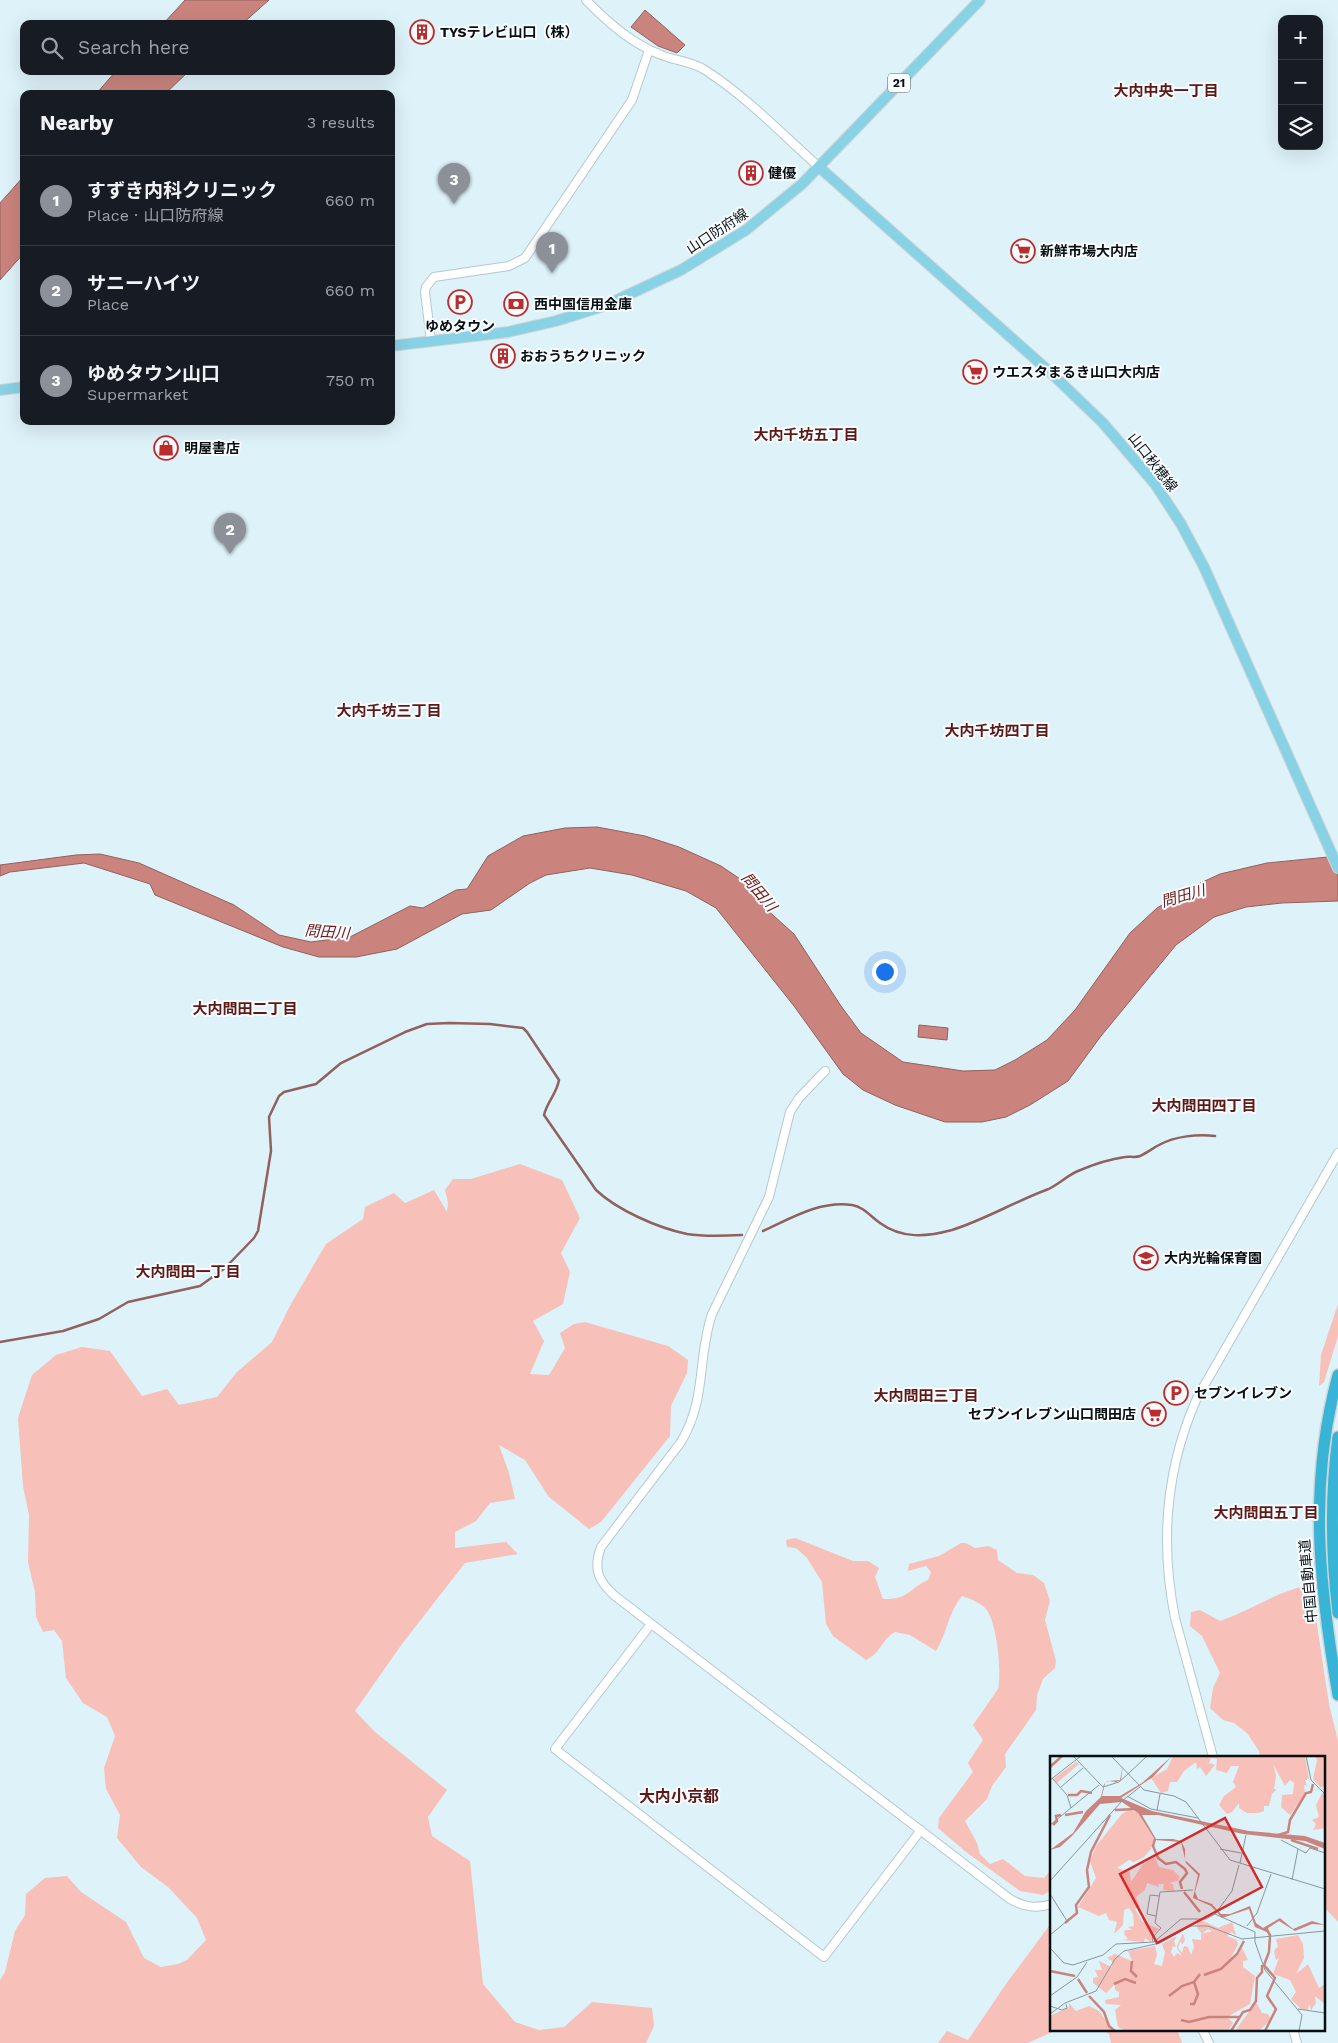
<!DOCTYPE html>
<meta charset="utf-8">
<style>
:root{--surface:#171b24;--page:#20242c;--text:#f1f3f6;--muted:#9ea1a6;--line:#363941;--accent:#8c9099}
body{margin:0;font-family:"Work Sans","Noto Sans JP",sans-serif;background:var(--page);color:var(--text)}
.controls{position:absolute;right:15px;top:15px;display:grid;overflow:hidden;border-radius:10px;box-shadow:0 5px 20px #0002}
.controls button{width:45px;height:45px;display:grid;place-items:center;padding:0;border:0;border-bottom:1px solid var(--line);background:var(--surface);color:var(--text);font:25px sans-serif}
.you{position:absolute;left:884px;top:971px;width:18px;height:18px;margin:-12px;border:4px solid #fff;border-radius:50%;background:#1a73e8;box-shadow:0 0 0 8px #1a73e833}
.badge{display:grid;place-items:center;width:32px;height:32px;border-radius:50%;background:var(--accent);color:#fff;font-size:16px;font-weight:700}
.pin{position:absolute;translate:-50% -41px;filter:drop-shadow(0 1px 2px #0008)}
.pin::after{content:'';position:absolute;top:26px;width:18px;height:15px;background:inherit;clip-path:polygon(0 0,100% 0,50% 100%)}
.list{margin:0;padding:0;list-style:none}
h2{display:flex;justify-content:space-between;align-items:center;height:65px;margin:0;padding:0 20px;font-size:21px}
h2 small{font-size:16px;font-weight:400;color:var(--muted)}
.list li{display:grid;grid-template-columns:32px 1fr auto;gap:15px;align-items:center;box-sizing:border-box;height:90px;padding:0 20px;border-top:1px solid var(--line)}
.list b{display:block;font-size:19px;white-space:nowrap}
.list p{margin:0;font-size:16px;white-space:nowrap;color:var(--muted)}
.list em{font-size:16px;font-style:normal;color:var(--muted)}
.icon{flex:none;width:28px;height:28px;fill:none;stroke:currentColor;stroke-width:2;stroke-linecap:round;stroke-linejoin:round}
.map{position:relative;flex:none;width:1338px;height:2043px;overflow:hidden}
.search{position:absolute;background:var(--surface);box-shadow:0 5px 20px #0002;left:20px;top:20px;width:375px;height:55px;display:flex;align-items:center;gap:12px;box-sizing:border-box;padding:0 18px;border-radius:10px;color:var(--muted);font-size:19px}
.panel{position:absolute;background:var(--surface);box-shadow:0 5px 20px #0002;left:20px;top:90px;width:375px;height:335px;border-radius:10px}
.map>svg:first-child{display:block}
</style>
<div class="map">
<svg width="1338" height="2043" viewBox="0 0 1338 2043">
<rect width="100%" height="100%" fill="#def2fa"/>
<!-- green -->
<path fill="#f7c0b9" d="M 520,1164 L 562,1180 L 580,1218 L 561,1253 L 570,1272 L 563,1304 L 533,1321 L 544,1341 L 530,1374 L 549,1375 L 565,1348 L 560,1333 L 574,1324 L 585,1322 L 668,1346 L 688,1360 L 687,1373 L 671,1406 L 670,1436 L 601,1522 L 589,1529 L 549,1497 L 525,1460 L 499,1445 L 509,1473 L 515,1499 L 490,1503 L 476,1521 L 455,1532 L 455,1548 L 506,1542 L 518,1554 L 465,1563 L 402,1644 L 355,1711 L 375,1732 L 447,1790 L 428,1817 L 432,1836 L 470,1861 L 483,1984 L 515,2022 L 539,2030 L 564,2027 L 592,2002 L 652,2008 L 654,2026 L 646,2043 L 0,2043 L 0,1980 L 5,1972 L 15,1931 L 25,1915 L 26,1894 L 45,1878 L 67,1876 L 81,1892 L 126,1922 L 144,1958 L 161,1967 L 178,1964 L 187,1960 L 206,1940 L 197,1918 L 168,1887 L 141,1867 L 117,1838 L 120,1815 L 106,1789 L 104,1768 L 115,1736 L 107,1717 L 83,1703 L 66,1678 L 62,1641 L 54,1630 L 43,1632 L 36,1617 L 35,1592 L 28,1562 L 29,1515 L 23,1486 L 18,1418 L 32,1375 L 56,1355 L 82,1347 L 110,1351 L 142,1396 L 167,1389 L 179,1405 L 217,1397 L 237,1372 L 272,1342 L 291,1304 L 326,1244 L 363,1219 L 365,1207 L 394,1193 L 405,1203 L 434,1190 L 447,1212 L 448,1202 L 445,1190 L 453,1179 L 471,1179 Z
M 1338,1304 L 1338,1336 L 1324,1382 L 1319,1386 L 1321,1355 Z
M 795,1538 L 853,1561 L 868,1561 L 879,1568 L 875,1577 L 883,1599 C 909,1600 908,1589 928,1580 L 931,1572 L 926,1566 L 908,1571 L 909,1564 L 939,1556 L 961,1543 L 966,1543 L 975,1548 L 988,1546 L 997,1550 L 998,1560 L 1017,1573 L 1033,1575 L 1044,1583 L 1050,1601 L 1045,1620 L 1056,1661 L 1055,1668 L 1043,1679 L 1037,1695 L 1036,1710 L 1005,1754 L 1006,1767 L 992,1786 L 987,1799 L 965,1821 L 977,1843 L 980,1854 L 990,1864 L 1003,1859 L 1025,1876 L 1044,1878 L 1052,1869 L 1052,1890 L 1043,1895 L 1020,1891 L 966,1852 L 938,1828 L 939,1818 L 973,1772 L 968,1763 L 983,1740 L 973,1725 L 998,1689 C 1002,1673 997,1622 986,1609 C 981,1603 969,1598 962,1596 C 948,1613 947,1633 936,1651 L 910,1635 L 895,1632 C 881,1640 881,1653 866,1660 L 833,1636 L 826,1624 L 822,1582 L 807,1558 L 796,1548 L 787,1547 L 786,1540 Z
M 1304,1586 L 1312,1592 L 1329,1704 L 1338,1741 L 1338,1922 L 1324,1907 L 1324,1757 L 1260,1757 L 1259,1751 L 1247,1733 L 1234,1723 L 1223,1720 L 1210,1708 L 1213,1688 L 1220,1673 L 1202,1636 L 1190,1626 L 1191,1612 L 1200,1610 L 1220,1621 C 1249,1611 1275,1593 1304,1586 Z
M 1052,1922 L 1052,2029 L 1059,2029 L 1028,2043 L 938,2043 L 947,2031 L 968,2040 L 1006,1984 Z
M 1101,2029 L 1177,2029 L 1182,2043 L 1111,2043 L 1109,2034 Z"/>
<!-- water -->
<path fill="#ca847d" stroke="#90615d" d="M 185,0 L 269,0 L 242,24 L 163,24 Z
M 645,10 L 685,45 L 677,53 L 658,46 L 631,27 Z
M 116,71 L 189,71 L 165,94 L 96,94 Z
M 24,176 L 24,253 L 0,280 L 0,203 Z
M 597,827 L 645,836 L 679,847 L 721,866 L 749,885 L 765,908 L 794,934 L 841,1006 L 861,1033 L 903,1062 L 963,1071 L 995,1070 L 1015,1060 L 1047,1040 L 1075,1010 L 1130,933 L 1157,908 L 1194,886 L 1220,874 L 1267,863 L 1338,856 L 1338,901 L 1282,903 L 1246,907 L 1214,917 L 1176,945 L 1101,1036 L 1068,1081 L 1030,1105 L 1006,1117 L 982,1122 L 945,1122 L 895,1105 L 863,1090 L 843,1074 L 794,1006 L 716,908 L 686,891 L 632,875 L 590,868 L 546,875 L 530,883 L 491,910 L 462,914 L 397,949 L 356,957 L 319,957 L 283,947 L 155,895 L 150,884 L 84,863 L 10,872 L 0,876 L 0,865 L 76,855 L 100,854 L 139,863 L 234,905 L 279,935 L 311,942 L 350,937 L 410,906 L 423,908 L 456,890 L 467,889 L 488,856 L 523,836 L 565,828 Z
M 919,1025 L 948,1028 L 947,1040 L 918,1037 Z"/>
<g fill="none" stroke-linecap="round" stroke-linejoin="round">
<!-- stream -->
<path stroke="#90615d" stroke-width="2.5" d="M 763,1231 C 790,1219 820,1200 852,1205 C 864,1207 870,1216 880,1223 C 902,1239 926,1237 952,1230 C 984,1220 1014,1202 1046,1190 C 1057,1186 1066,1176 1078,1171 C 1092,1165 1110,1159 1125,1157 C 1130,1156 1135,1158 1140,1156 C 1147,1153 1153,1148 1159,1145 C 1175,1136 1198,1134 1215,1136
M 0,1342 L 63,1331 L 99,1319 L 128,1302 L 200,1286 L 225,1268 L 254,1238 L 258,1231 L 271,1151 L 269,1117 L 279,1096 L 284,1092 L 316,1084 L 341,1063 L 405,1032 L 427,1024 L 449,1023 L 490,1024 L 523,1028 L 527,1032 L 559,1080 C 557,1093 547,1102 544,1115 L 596,1190 C 617,1210 658,1228 687,1234 C 705,1237 723,1236 742,1235"/>
<!-- minor casing -->
<g stroke="#b4c8cf" stroke-width="10">
<path id="minor" d="M 586,0 C 607,22 631,43 659,54 C 674,61 691,61 705,70 C 747,97 782,134 819,167
M 431,341 L 425,292 L 426,287 L 434,277 L 509,266 L 525,258 L 632,100 L 649,50
M 825,1071 L 799,1098 L 790,1112 L 769,1197 L 712,1314 C 697,1358 707,1399 681,1442 L 601,1547 C 593,1569 598,1581 615,1596 L 1010,1899 C 1024,1907 1036,1909 1052,1904
M 651,1624 L 555,1749 L 824,1957 L 921,1830
M 1213,1757 L 1175,1618 C 1160,1543 1166,1468 1197,1398 L 1338,1153
M 1202,2029 L 1209,2043
M 1293,2029 L 1297,2043"/>
</g>
<!-- major casing -->
<g stroke="#d3d4d4" stroke-width="12">
<path id="major" d="M 819,167 L 1051,373 L 1103,423 L 1155,484 L 1181,524 L 1204,567 L 1338,868
M 391,346 L 508,332 L 556,321 L 604,306 L 681,270 L 746,230 L 802,184 L 980,0
M 0,390 L 24,387"/>
</g>
<!-- highway casing -->
<g stroke="#d3d4d4" stroke-width="14">
<path id="highway" d="M 1338,1375 C 1308,1485 1319,1585 1338,1695
M 1338,1437 C 1330,1496 1331,1554 1338,1613"/>
</g>
<!-- minor -->
<use href="#minor" stroke="#fff" stroke-width="8"/>
<!-- major -->
<use href="#major" stroke="#88d2e6" stroke-width="10"/>
<!-- highway -->
<use href="#highway" stroke="#38b4d6" stroke-width="11"/>
</g>
<!-- icons -->
<defs>
<g id="building-ring" transform="scale(1.25)"><circle r="9.5" fill="#f8fcfe" stroke="#bb2c2c" stroke-width="1.5"/><path d="M-4-6H4V6H1V3H-1V6H-4ZM-2.5-4.3h1.7v1.8h-1.7ZM.8-4.3h1.7v1.8H.8ZM-2.5-1h1.7V.8h-1.7ZM.8-1h1.7V.8H.8Z" fill="#bb2c2c"/></g>
<g id="supermarket-ring" transform="scale(1.25)"><circle r="9.5" fill="#f8fcfe" stroke="#bb2c2c" stroke-width="1.5"/><path d="M-6-5.5h2.5l.6 2H6L4.5 2H-2.5L-4.4-4H-6ZM-1.5 3.2a1.3 1.3 0 1 0 .1 0ZM3 3.2a1.3 1.3 0 1 0 .1 0Z" fill="#bb2c2c"/></g>
<g id="parking-ring" transform="scale(1.25)"><circle r="9.5" fill="#f8fcfe" stroke="#bb2c2c" stroke-width="1.5"/><path d="M-3.5-5.5H1a3.5 3.5 0 0 1 0 7H-1V5.5H-3.5ZM-1-3.4V-.6H.8a1.4 1.4 0 0 0 0-2.8Z" fill="#bb2c2c"/></g>
<g id="bank-ring" transform="scale(1.25)"><circle r="9.5" fill="#f8fcfe" stroke="#bb2c2c" stroke-width="1.5"/><path d="M-6-4H6V4H-6ZM0-2.3a2.3 2.3 0 1 0 0 4.6a2.3 2.3 0 1 0 0-4.6Z" fill="#bb2c2c"/></g>
<g id="shop-ring" transform="scale(1.25)"><circle r="9.5" fill="#f8fcfe" stroke="#bb2c2c" stroke-width="1.5"/><path d="M-5-2.5h2.3a2.7 3.5 0 0 1 5.4 0H5L5.5 6h-11ZM-1.5-2.5h3a1.5 2.3 0 0 0-3 0Z" fill="#bb2c2c"/></g>
<g id="school-ring" transform="scale(1.25)"><circle r="9.5" fill="#f8fcfe" stroke="#bb2c2c" stroke-width="1.5"/><path d="M0-5L7-2L0 1L-7-2ZM-4 1L0 2.5L4 1V4Q0 6-4 4Z" fill="#bb2c2c"/></g>
</defs>
<g fill-rule="evenodd">
<use href="#building-ring" x="422" y="32"/>
<use href="#building-ring" x="751" y="173"/>
<use href="#supermarket-ring" x="1023" y="251"/>
<use href="#parking-ring" x="460" y="302"/>
<use href="#bank-ring" x="516" y="304"/>
<use href="#building-ring" x="503" y="356"/>
<use href="#supermarket-ring" x="975" y="372"/>
<use href="#shop-ring" x="166" y="448"/>
<use href="#school-ring" x="1146" y="1258"/>
<use href="#parking-ring" x="1176" y="1393"/>
<use href="#supermarket-ring" x="1154" y="1414"/>
</g>
<g text-anchor="middle" stroke-width="4" stroke-linejoin="round" paint-order="stroke">
<!-- shield labels -->
<rect fill="#f8fcfe" stroke="#505659" stroke-width="1" x="888" y="73.5" width="22" height="19" rx="4"/>
<g font-size="12" font-weight="bold" fill="#080f12">
<text x="899" y="87">21</text>
</g>
<!-- poi labels -->
<g font-size="14" font-weight="bold" fill="#080f12" stroke="#f8fcfe" text-anchor="start">
<text x="440" y="37">TYSテレビ山口（株）</text>
<text x="768" y="178">健優</text>
<text x="1040" y="256">新鮮市場大内店</text>
<text x="534" y="309">西中国信用金庫</text>
<text x="460" y="331" text-anchor="middle">ゆめタウン</text>
<text x="520" y="361">おおうちクリニック</text>
<text x="992" y="377">ウエスタまるき山口大内店</text>
<text x="184" y="453">明屋書店</text>
<text x="1164" y="1263">大内光輪保育園</text>
<text x="1194" y="1398">セブンイレブン</text>
<text x="1136" y="1419" text-anchor="end">セブンイレブン山口問田店</text>
</g>
<!-- street labels -->
<g font-size="14" fill="#080f12" stroke="#f8fcfe">
<text transform="translate(717 231) rotate(-33)" y="5">山口防府線</text>
<text transform="translate(1153 462) rotate(52)" y="5">山口秋穂線</text>
<text transform="translate(1308 1581) rotate(-95)" y="5">中国自動車道</text>
</g>
<!-- neighbourhood labels -->
<g font-size="15" font-weight="bold" fill="#5d1916" stroke="#f8fcfe">
<text x="1166" y="96">大内中央一丁目</text>
<text x="806" y="440">大内千坊五丁目</text>
<text x="389" y="716">大内千坊三丁目</text>
<text x="997" y="736">大内千坊四丁目</text>
<text x="245" y="1014">大内問田二丁目</text>
<text x="1204" y="1111">大内問田四丁目</text>
<text x="188" y="1277">大内問田一丁目</text>
<text x="926" y="1401">大内問田三丁目</text>
<text x="1266" y="1518">大内問田五丁目</text>
</g>
<!-- water labels -->
<g font-size="15" font-style="italic" fill="#6b1816" stroke="#f8fcfe">
<text transform="translate(759 892) rotate(50)" y="5">問田川</text>
<text transform="translate(1183 896) rotate(-16)" y="5">問田川</text>
<text transform="translate(327 932) rotate(4)" y="5">問田川</text>
</g>
<!-- quarter labels -->
<g font-size="16" font-weight="bold" fill="#5d1916" stroke="#f8fcfe">
<text x="679" y="1802">大内小京都</text>
</g>
</g>
<!-- overview -->
<g transform="translate(1050 1756)">
<rect width="275" height="275" fill="#def2fa"/>
<path d="M 123,0 L 255,0 L 259,23 L 255,24 L 257,30 L 254,29 L 255,38 L 240,59 L 231,51 L 232,39 L 243,38 L 244,27 L 240,24 L 235,30 L 223,8 L 226,19 L 224,33 L 227,33 L 222,38 L 219,50 L 214,50 L 214,55 L 208,57 L 197,57 L 189,52 L 189,47 L 182,56 L 177,58 L 169,49 L 174,40 L 186,31 L 183,26 L 189,10 L 181,10 L 177,17 L 166,14 L 167,3 L 161,2 L 159,7 L 165,9 L 156,20 L 150,11 L 147,13 L 146,6 L 134,15 L 127,26 L 120,26 L 118,35 L 111,37 L 101,22 L 117,13 ZM 265,0 L 275,0 L 275,29 L 271,32 L 263,23 L 267,4 ZM 26,6 L 29,8 L 7,27 L 3,23 ZM 272,37 L 275,38 L 275,72 L 263,74 L 266,68 L 262,64 L 269,61 L 266,49 ZM 79,54 L 87,56 L 104,83 L 101,93 L 94,101 L 84,106 L 79,104 L 67,112 L 80,116 L 81,126 L 93,108 L 105,101 L 109,111 L 123,114 L 130,121 L 128,125 L 119,127 L 123,128 L 124,135 L 113,134 L 114,128 L 108,128 L 109,131 L 97,127 L 95,134 L 86,141 L 90,151 L 85,153 L 93,166 L 109,173 L 102,179 L 101,186 L 95,182 L 94,186 L 73,184 L 78,183 L 74,178 L 75,174 L 82,174 L 78,171 L 84,170 L 83,158 L 79,152 L 74,154 L 73,169 L 64,178 L 67,166 L 59,164 L 56,157 L 49,160 L 28,151 L 46,122 L 40,105 L 46,90 L 72,58 ZM 151,164 L 168,172 L 182,166 L 186,179 L 181,176 L 177,180 L 187,184 L 188,189 L 180,203 L 187,200 L 192,192 L 198,204 L 193,205 L 193,211 L 205,220 L 200,248 L 177,261 L 183,267 L 178,275 L 76,275 L 68,271 L 65,254 L 71,249 L 56,248 L 55,244 L 69,241 L 69,236 L 65,234 L 65,228 L 56,237 L 43,227 L 43,222 L 48,221 L 45,214 L 52,214 L 49,205 L 62,211 L 62,205 L 57,202 L 65,198 L 82,205 L 78,195 L 105,190 L 107,199 L 104,208 L 112,210 L 115,196 L 112,188 L 127,180 L 124,185 L 126,191 L 123,190 L 121,196 L 124,201 L 127,197 L 132,200 L 127,192 L 127,190 L 133,177 L 135,184 L 133,188 L 130,186 L 128,192 L 132,197 L 134,190 L 138,191 L 141,199 L 144,191 L 142,183 L 151,184 L 151,178 L 162,175 L 158,173 L 152,178 L 147,172 L 147,167 L 140,168 ZM 248,179 L 253,188 L 254,202 L 246,218 L 258,208 L 269,232 L 275,228 L 275,248 L 265,240 L 266,247 L 261,254 L 259,248 L 258,254 L 251,253 L 241,243 L 246,236 L 240,224 L 223,218 L 229,202 L 226,204 L 224,195 L 228,190 L 226,183 ZM 206,246 L 212,257 L 218,258 L 221,263 L 209,275 L 185,275 ZM 19,247 L 26,255 L 39,250 L 49,255 L 64,275 L 0,275 L 0,260 L 19,251 Z" fill="#f7c0b9"/>
<path d="M 70,0 L 73,9 L 71,24 L 66,26 L 59,25 L 55,27 L 52,40 L 70,40 L 92,27 L 122,0 L 103,21 L 71,42 L 102,55 L 199,75 L 255,80 L 275,87 L 275,93 L 255,85 L 193,78 L 108,59 L 92,59 L 106,83 L 123,83 L 131,85 L 135,93 L 135,104 L 150,118 L 145,136 L 148,143 L 162,148 L 171,158 L 180,158 L 200,150 L 206,167 L 213,172 L 230,162 L 243,173 L 262,165 L 275,169 L 262,168 L 245,175 L 229,165 L 218,172 L 219,177 L 205,171 L 199,153 L 172,162 L 161,150 L 143,142 L 148,119 L 136,107 L 131,86 L 105,84 L 88,57 L 72,46 L 50,48 L 22,80 L 10,91 L 0,94 L 23,77 L 36,55 L 51,41 L 54,28 L 58,25 L 70,24 L 73,9 Z" fill="#ca847d"/>
<path fill="none" stroke="#ca847d" stroke-width="2.5" d="M 0,11 L 12,0M 18,39 L 27,39 L 31,35 L 42,37M 65,54 L 86,53M 15,59 L 33,56M 3,69 L 7,65 L 6,60 L 11,59M 225,80 L 238,76 L 240,64 L 256,37 L 261,36 L 263,28M 105,83 L 103,90 L 108,102 L 116,108 L 126,106 L 135,113 L 137,117 L 130,126 L 132,133M 241,84 L 268,93M 134,136 L 150,156M 15,167 L 27,157 L 26,149 L 39,131 L 37,114 L 41,96 L 60,59M 82,205 L 81,215 L 87,221M 0,215 L 25,220M 154,219 L 171,213 L 187,198 L 194,185M 28,223 L 37,237M 64,228 L 75,223 L 86,227M 39,240 L 54,256 L 59,270 L 65,275M 119,240 L 132,230 L 144,226 L 150,218M 140,248 L 144,248 L 148,238 L 144,226M 131,264 L 139,266 L 159,261 L 189,261M 181,275 L 193,256 L 200,254 L 206,245 L 207,222 L 212,216 L 212,209M 215,275 L 226,253 L 217,240 L 225,222 L 214,209 L 219,196 L 220,179 L 217,174"/>
<path fill="none" stroke="#88979d" stroke-width="1" d="M 23,0 L 53,31 L 69,26 L 78,18M 61,0 L 94,34 L 124,40 L 136,46 L 180,104 L 275,133M 256,0 L 261,24 L 275,38M 78,18 L 97,0M 2,22 L 17,39 L 21,52M 0,24 L 31,0M 11,31 L 33,12M 77,40 L 101,53 L 148,62M 107,54 L 110,38M 0,69 L 49,29M 231,84 L 256,97 L 260,92 L 275,97M 170,93 L 191,97M 190,107 L 196,79M 189,109 L 182,135 L 165,158 L 205,176 L 205,186 L 215,214 L 252,259 L 249,275M 242,124 L 248,93M 0,125 L 72,45 L 90,31M 0,138 L 17,165 L 0,179M 106,160 L 97,158 L 100,139 L 109,140M 197,170 L 207,157 L 221,118M 103,186 L 102,182 L 111,172 L 105,167 L 110,136 L 143,134M 0,192 L 14,207 L 23,209 L 53,199 L 66,188 L 104,186 L 131,163 L 156,163 L 165,158M 0,240 L 27,221 L 37,206M 0,250 L 12,254 L 17,252 L 16,248M 248,253 L 275,257M 0,258 L 15,247 L 46,235 L 65,203 L 74,195 L 110,187 L 140,170 L 158,170 L 192,183 L 275,175"/>
<path fill="#d62828" fill-opacity="0.15" stroke="#d62828" stroke-width="2.5" d="M 175,62 L 212,131 L 107,187 L 70,118 Z"/>
<rect width="275" height="275" fill="none" stroke="#080f12" stroke-width="2.5"/>
</g>
</svg>
<div class="controls">
<button>+</button>
<button>−</button>
<button><svg class="icon" aria-label="layers" viewBox="0 0 24 24"><path d="M12 4l9 5-9 5-9-5zM3 14l9 5 9-5"/></svg></button>
</div>
<div class="you"></div>
<div class="pin badge" style="left:552px;top:273px">1</div>
<div class="pin badge" style="left:230px;top:554px">2</div>
<div class="pin badge" style="left:454px;top:204px">3</div>
<div class="search"><svg class="icon" aria-label="search" viewBox="0 0 24 24"><circle cx="10" cy="10" r="6"/><path d="M15 15l6 6"/></svg>Search here</div>
<section class="panel">
<h2>Nearby<small>3 results</small></h2>
<ul class="list">
<li><span class="badge">1</span><div><b>すずき内科クリニック</b><p>Place · 山口防府線</p></div><em>660 m</em></li>
<li><span class="badge">2</span><div><b>サニーハイツ</b><p>Place</p></div><em>660 m</em></li>
<li><span class="badge">3</span><div><b>ゆめタウン山口</b><p>Supermarket</p></div><em>750 m</em></li>
</ul>
</section>
</div>
